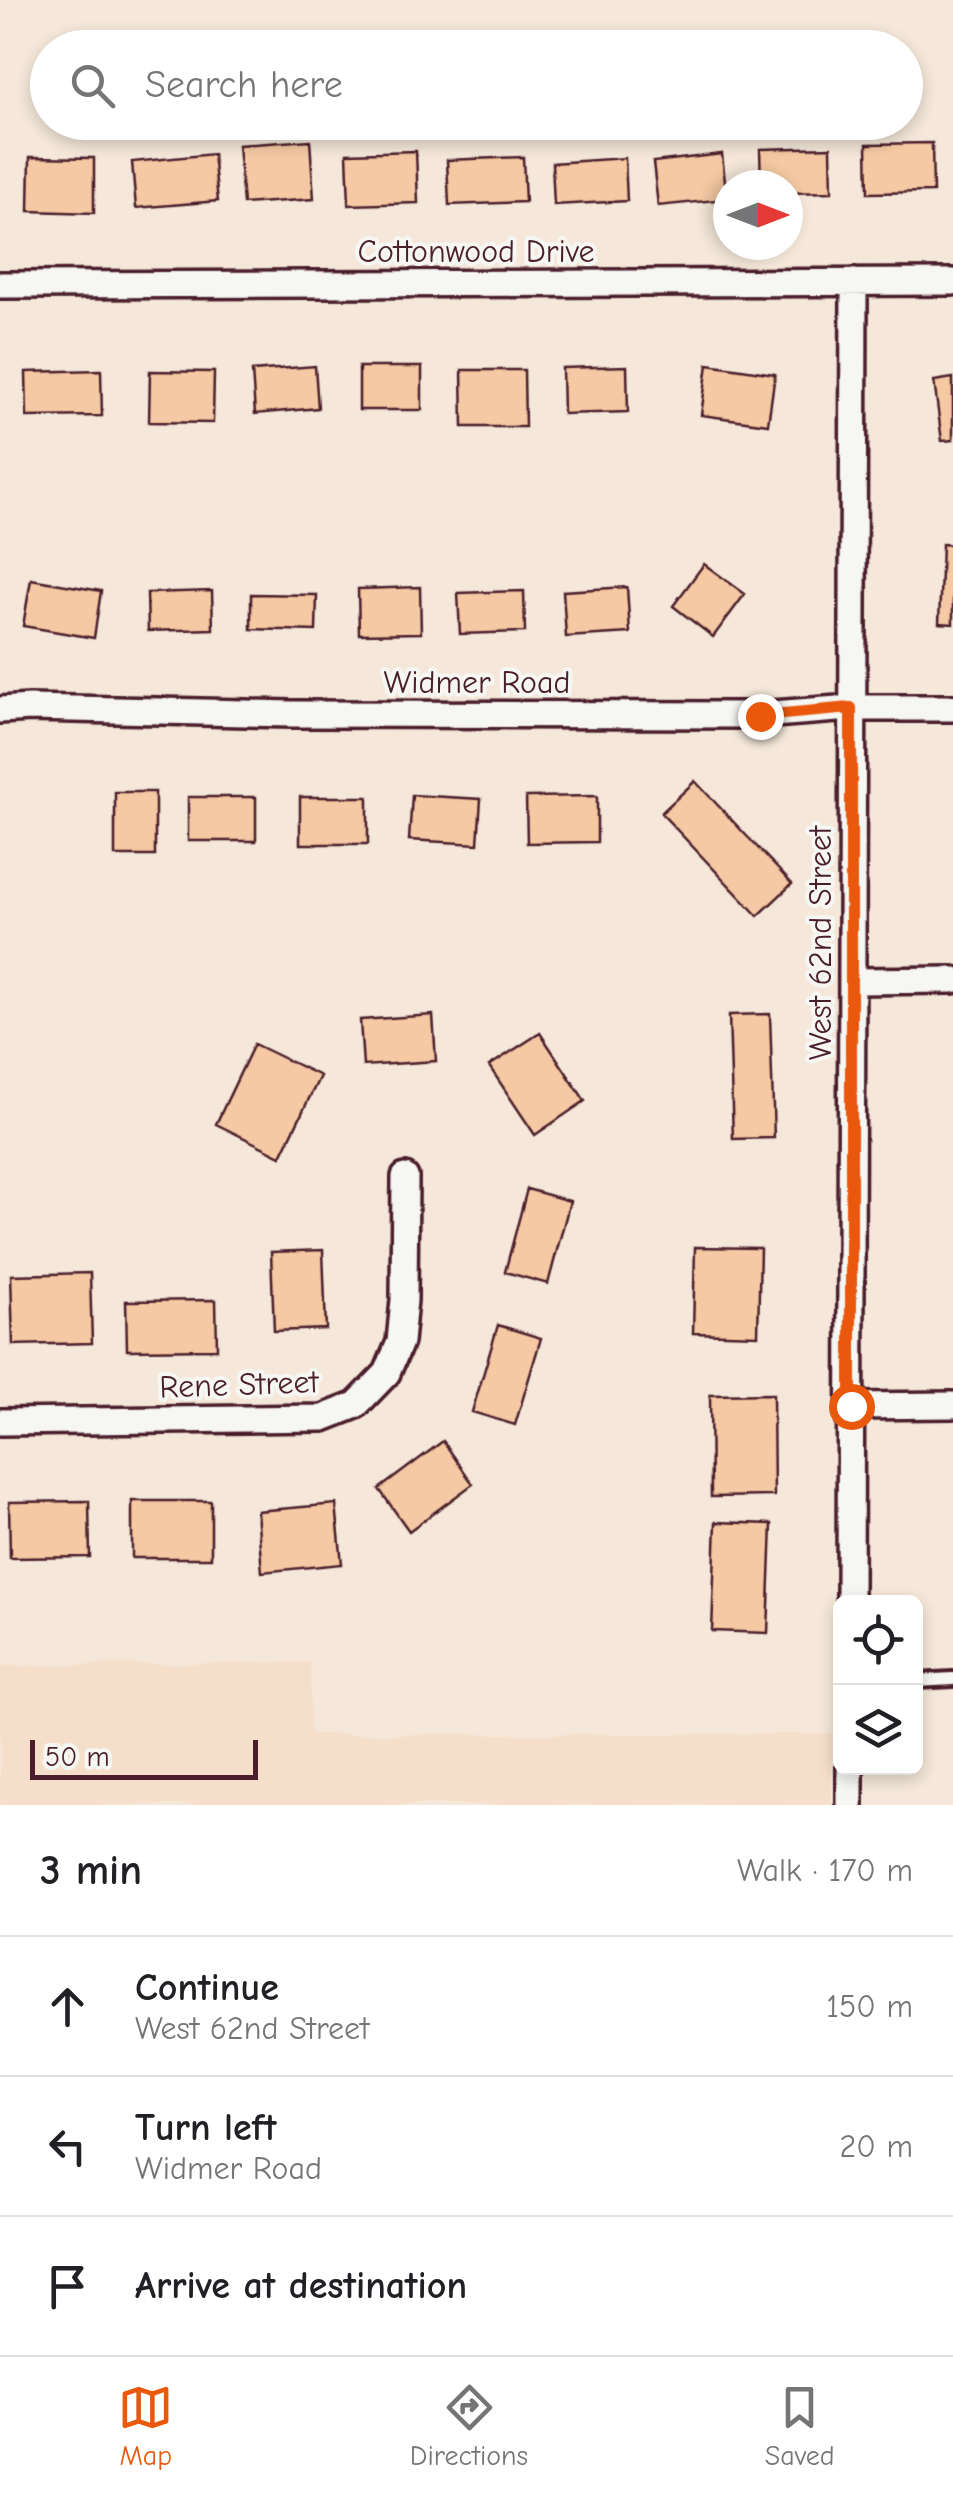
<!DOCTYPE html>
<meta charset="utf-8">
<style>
:root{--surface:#fff;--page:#f6f6f6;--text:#202124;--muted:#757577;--line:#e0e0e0;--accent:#ea580c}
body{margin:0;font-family:"Comic Neue",sans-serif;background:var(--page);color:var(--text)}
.controls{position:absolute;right:30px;bottom:30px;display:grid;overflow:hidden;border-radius:15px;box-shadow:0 5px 15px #0003}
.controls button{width:90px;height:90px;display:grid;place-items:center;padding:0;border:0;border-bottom:2px solid var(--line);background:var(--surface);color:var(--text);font:50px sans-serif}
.compass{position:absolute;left:713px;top:170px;width:90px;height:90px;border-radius:50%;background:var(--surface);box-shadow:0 5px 15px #0003;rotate:90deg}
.scale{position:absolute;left:30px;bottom:25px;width:228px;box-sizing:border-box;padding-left:10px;border:5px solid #4a1f2b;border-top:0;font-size:28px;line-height:35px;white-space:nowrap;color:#4a1f2b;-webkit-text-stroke:8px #f6f6f2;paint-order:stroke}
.stop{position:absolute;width:30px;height:30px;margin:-22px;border:8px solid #ea580c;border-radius:50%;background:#fff}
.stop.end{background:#ea580c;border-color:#fff;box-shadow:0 2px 10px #0008}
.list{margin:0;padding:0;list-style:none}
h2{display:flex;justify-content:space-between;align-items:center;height:130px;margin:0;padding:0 40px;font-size:42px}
h2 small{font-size:32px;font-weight:400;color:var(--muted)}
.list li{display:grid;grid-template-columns:65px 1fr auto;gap:30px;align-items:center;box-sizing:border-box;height:140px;padding:0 40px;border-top:2px solid var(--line)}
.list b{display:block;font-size:38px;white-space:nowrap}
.list p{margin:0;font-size:32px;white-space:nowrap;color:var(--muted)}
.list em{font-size:32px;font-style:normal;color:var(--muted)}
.icon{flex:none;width:55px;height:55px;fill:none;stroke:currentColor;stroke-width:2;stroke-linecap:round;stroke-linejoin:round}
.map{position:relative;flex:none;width:953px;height:1805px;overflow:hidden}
.search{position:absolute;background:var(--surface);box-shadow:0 5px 15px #0003;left:30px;right:30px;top:30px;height:110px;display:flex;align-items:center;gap:25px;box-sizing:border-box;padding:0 35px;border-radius:55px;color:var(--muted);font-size:38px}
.sheet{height:550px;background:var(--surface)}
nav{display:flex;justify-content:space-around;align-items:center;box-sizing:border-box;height:140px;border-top:2px solid var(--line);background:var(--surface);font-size:28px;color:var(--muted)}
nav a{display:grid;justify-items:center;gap:5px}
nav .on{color:var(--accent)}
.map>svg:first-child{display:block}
</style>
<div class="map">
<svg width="953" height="1805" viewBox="0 0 953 1805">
<rect width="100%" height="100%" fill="#f5e8da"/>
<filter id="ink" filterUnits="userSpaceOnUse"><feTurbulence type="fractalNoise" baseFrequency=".01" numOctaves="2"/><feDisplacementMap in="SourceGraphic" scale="20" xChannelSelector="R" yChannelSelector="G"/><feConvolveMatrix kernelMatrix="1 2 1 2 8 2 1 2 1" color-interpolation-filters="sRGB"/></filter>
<g filter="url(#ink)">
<!-- built -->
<path fill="#f5dfca" d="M 310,1662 L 311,1734 L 832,1734 L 832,1805 L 0,1805 L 0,1666 Z"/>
<!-- building -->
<path fill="#f4c9a3" stroke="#4a1f2b" stroke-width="2.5" d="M 310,140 L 314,199 L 243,204 L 238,145 Z
M 932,143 L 933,192 L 868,193 L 867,144 Z
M 831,147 L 832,192 L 788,193 L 788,185 L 761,185 L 760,149 Z
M 416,151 L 418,203 L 349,205 L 347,153 Z
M 213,154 L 218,201 L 136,208 L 132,162 Z
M 722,154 L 727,199 L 658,206 L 653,162 Z
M 30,157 L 94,158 L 94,213 L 29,211 Z
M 523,157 L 525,202 L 449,205 L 447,160 Z
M 625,158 L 627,201 L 554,205 L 552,163 Z
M 708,364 L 775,374 L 768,424 L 701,415 Z
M 315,366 L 318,408 L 255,414 L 252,371 Z
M 627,366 L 628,412 L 563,414 L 562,368 Z
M 359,367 L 422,367 L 422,410 L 359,410 Z
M 101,370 L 102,416 L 27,417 L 26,372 Z
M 462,370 L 524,370 L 525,427 L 463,427 Z
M 150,371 L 214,372 L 213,423 L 149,422 Z
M 953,378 L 953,440 L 942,441 L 934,381 Z
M 942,544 L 953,545 L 953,624 L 939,623 Z
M 704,564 L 745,594 L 713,637 L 673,606 Z
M 31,579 L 101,591 L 94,638 L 23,626 Z
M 420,587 L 421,633 L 359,634 L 358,589 Z
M 627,587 L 630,633 L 566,637 L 563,591 Z
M 212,591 L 213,629 L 148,631 L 147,593 Z
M 524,591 L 525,632 L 460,634 L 458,593 Z
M 251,594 L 317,595 L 316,631 L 251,629 Z
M 695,781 L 792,884 L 758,916 L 661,813 Z
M 115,792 L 155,792 L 155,856 L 115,856 Z
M 412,795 L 481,799 L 478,844 L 409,840 Z
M 597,796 L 597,842 L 527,843 L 526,797 Z
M 188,797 L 256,797 L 256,841 L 188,841 Z
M 300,797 L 368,797 L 368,844 L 300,844 Z
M 770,1014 L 774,1138 L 733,1139 L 729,1015 Z
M 433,1015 L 436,1061 L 363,1066 L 360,1020 Z
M 540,1033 L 585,1101 L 535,1135 L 489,1066 Z
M 254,1044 L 320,1076 L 281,1156 L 216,1124 Z
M 527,1189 L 570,1201 L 548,1284 L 505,1272 Z
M 695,1247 L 760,1248 L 758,1335 L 693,1333 Z
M 323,1250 L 326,1329 L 274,1331 L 271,1252 Z
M 90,1273 L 92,1343 L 13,1345 L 11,1275 Z
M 216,1300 L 217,1349 L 127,1350 L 126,1301 Z
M 498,1325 L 541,1338 L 515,1425 L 472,1412 Z
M 773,1394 L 774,1496 L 711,1497 L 710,1395 Z
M 443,1441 L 473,1484 L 409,1531 L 379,1489 Z
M 89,1501 L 90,1557 L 10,1558 L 9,1502 Z
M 132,1501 L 211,1501 L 211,1558 L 132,1558 Z
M 336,1504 L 342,1564 L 262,1572 L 257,1511 Z
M 716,1522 L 772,1524 L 768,1633 L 712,1631 Z"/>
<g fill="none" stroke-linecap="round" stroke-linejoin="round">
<!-- service casing -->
<g stroke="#4a1f2b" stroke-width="20">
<path id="service" d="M 916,1681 L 953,1679"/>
</g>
<!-- minor casing -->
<g stroke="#4a1f2b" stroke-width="32">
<path id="minor" d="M 0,285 L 953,282
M 0,710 L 30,708 L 292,714 L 760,715 L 851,708 L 953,708
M 853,981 L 953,980
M 851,1406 L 953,1405
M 0,1422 L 323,1418 L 356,1405 L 387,1373 L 400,1342 L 404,1300 L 405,1177
M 850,1602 L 854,282
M 850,1805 L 850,1768"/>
</g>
<!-- service -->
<use href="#service" stroke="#f6f6f2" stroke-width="12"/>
<!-- minor -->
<use href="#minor" stroke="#f6f6f2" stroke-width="25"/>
</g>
</g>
<g fill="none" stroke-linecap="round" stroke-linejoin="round" filter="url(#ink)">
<!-- route -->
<path stroke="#ea580c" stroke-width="12" d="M 760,716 L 851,708 L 851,1406"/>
</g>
<g text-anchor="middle" stroke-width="8" stroke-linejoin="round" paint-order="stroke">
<!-- street labels -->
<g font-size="32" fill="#4a1f2b" stroke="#f6f6f2">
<text x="476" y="262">Cottonwood Drive</text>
<text x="477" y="693">Widmer Road</text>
<text transform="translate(820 943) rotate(-90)" y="11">West 62nd Street</text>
<text transform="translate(239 1384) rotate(-2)" y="11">Rene Street</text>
</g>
</g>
</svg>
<div class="controls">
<button><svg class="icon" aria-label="locate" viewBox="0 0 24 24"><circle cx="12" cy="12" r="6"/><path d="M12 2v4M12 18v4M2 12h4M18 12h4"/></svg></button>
<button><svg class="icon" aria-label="layers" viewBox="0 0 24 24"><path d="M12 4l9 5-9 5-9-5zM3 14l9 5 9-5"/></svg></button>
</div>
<svg class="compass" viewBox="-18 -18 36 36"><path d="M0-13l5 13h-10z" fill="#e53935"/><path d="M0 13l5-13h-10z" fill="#757577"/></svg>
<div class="scale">50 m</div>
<div class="stop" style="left:851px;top:1406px"></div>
<div class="stop end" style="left:760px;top:716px"></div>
<div class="search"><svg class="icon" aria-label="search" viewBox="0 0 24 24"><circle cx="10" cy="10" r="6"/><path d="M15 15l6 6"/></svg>Search here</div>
</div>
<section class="sheet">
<h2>3 min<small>Walk · 170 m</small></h2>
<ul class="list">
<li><svg class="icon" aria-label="ahead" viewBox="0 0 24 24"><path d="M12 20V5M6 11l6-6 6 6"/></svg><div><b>Continue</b><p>West 62nd Street</p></div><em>150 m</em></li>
<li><svg class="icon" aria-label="left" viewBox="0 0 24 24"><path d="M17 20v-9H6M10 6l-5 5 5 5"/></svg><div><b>Turn left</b><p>Widmer Road</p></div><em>20 m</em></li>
<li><svg class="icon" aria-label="arrive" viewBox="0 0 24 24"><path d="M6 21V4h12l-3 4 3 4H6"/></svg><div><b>Arrive at destination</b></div></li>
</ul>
</section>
<nav>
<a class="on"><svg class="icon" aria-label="map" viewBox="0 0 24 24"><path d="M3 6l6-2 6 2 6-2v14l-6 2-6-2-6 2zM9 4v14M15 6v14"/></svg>Map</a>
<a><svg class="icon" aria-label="directions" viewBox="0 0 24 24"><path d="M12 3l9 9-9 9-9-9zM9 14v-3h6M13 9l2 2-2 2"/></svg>Directions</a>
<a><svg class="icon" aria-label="saved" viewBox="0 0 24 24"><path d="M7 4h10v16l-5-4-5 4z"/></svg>Saved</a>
</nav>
